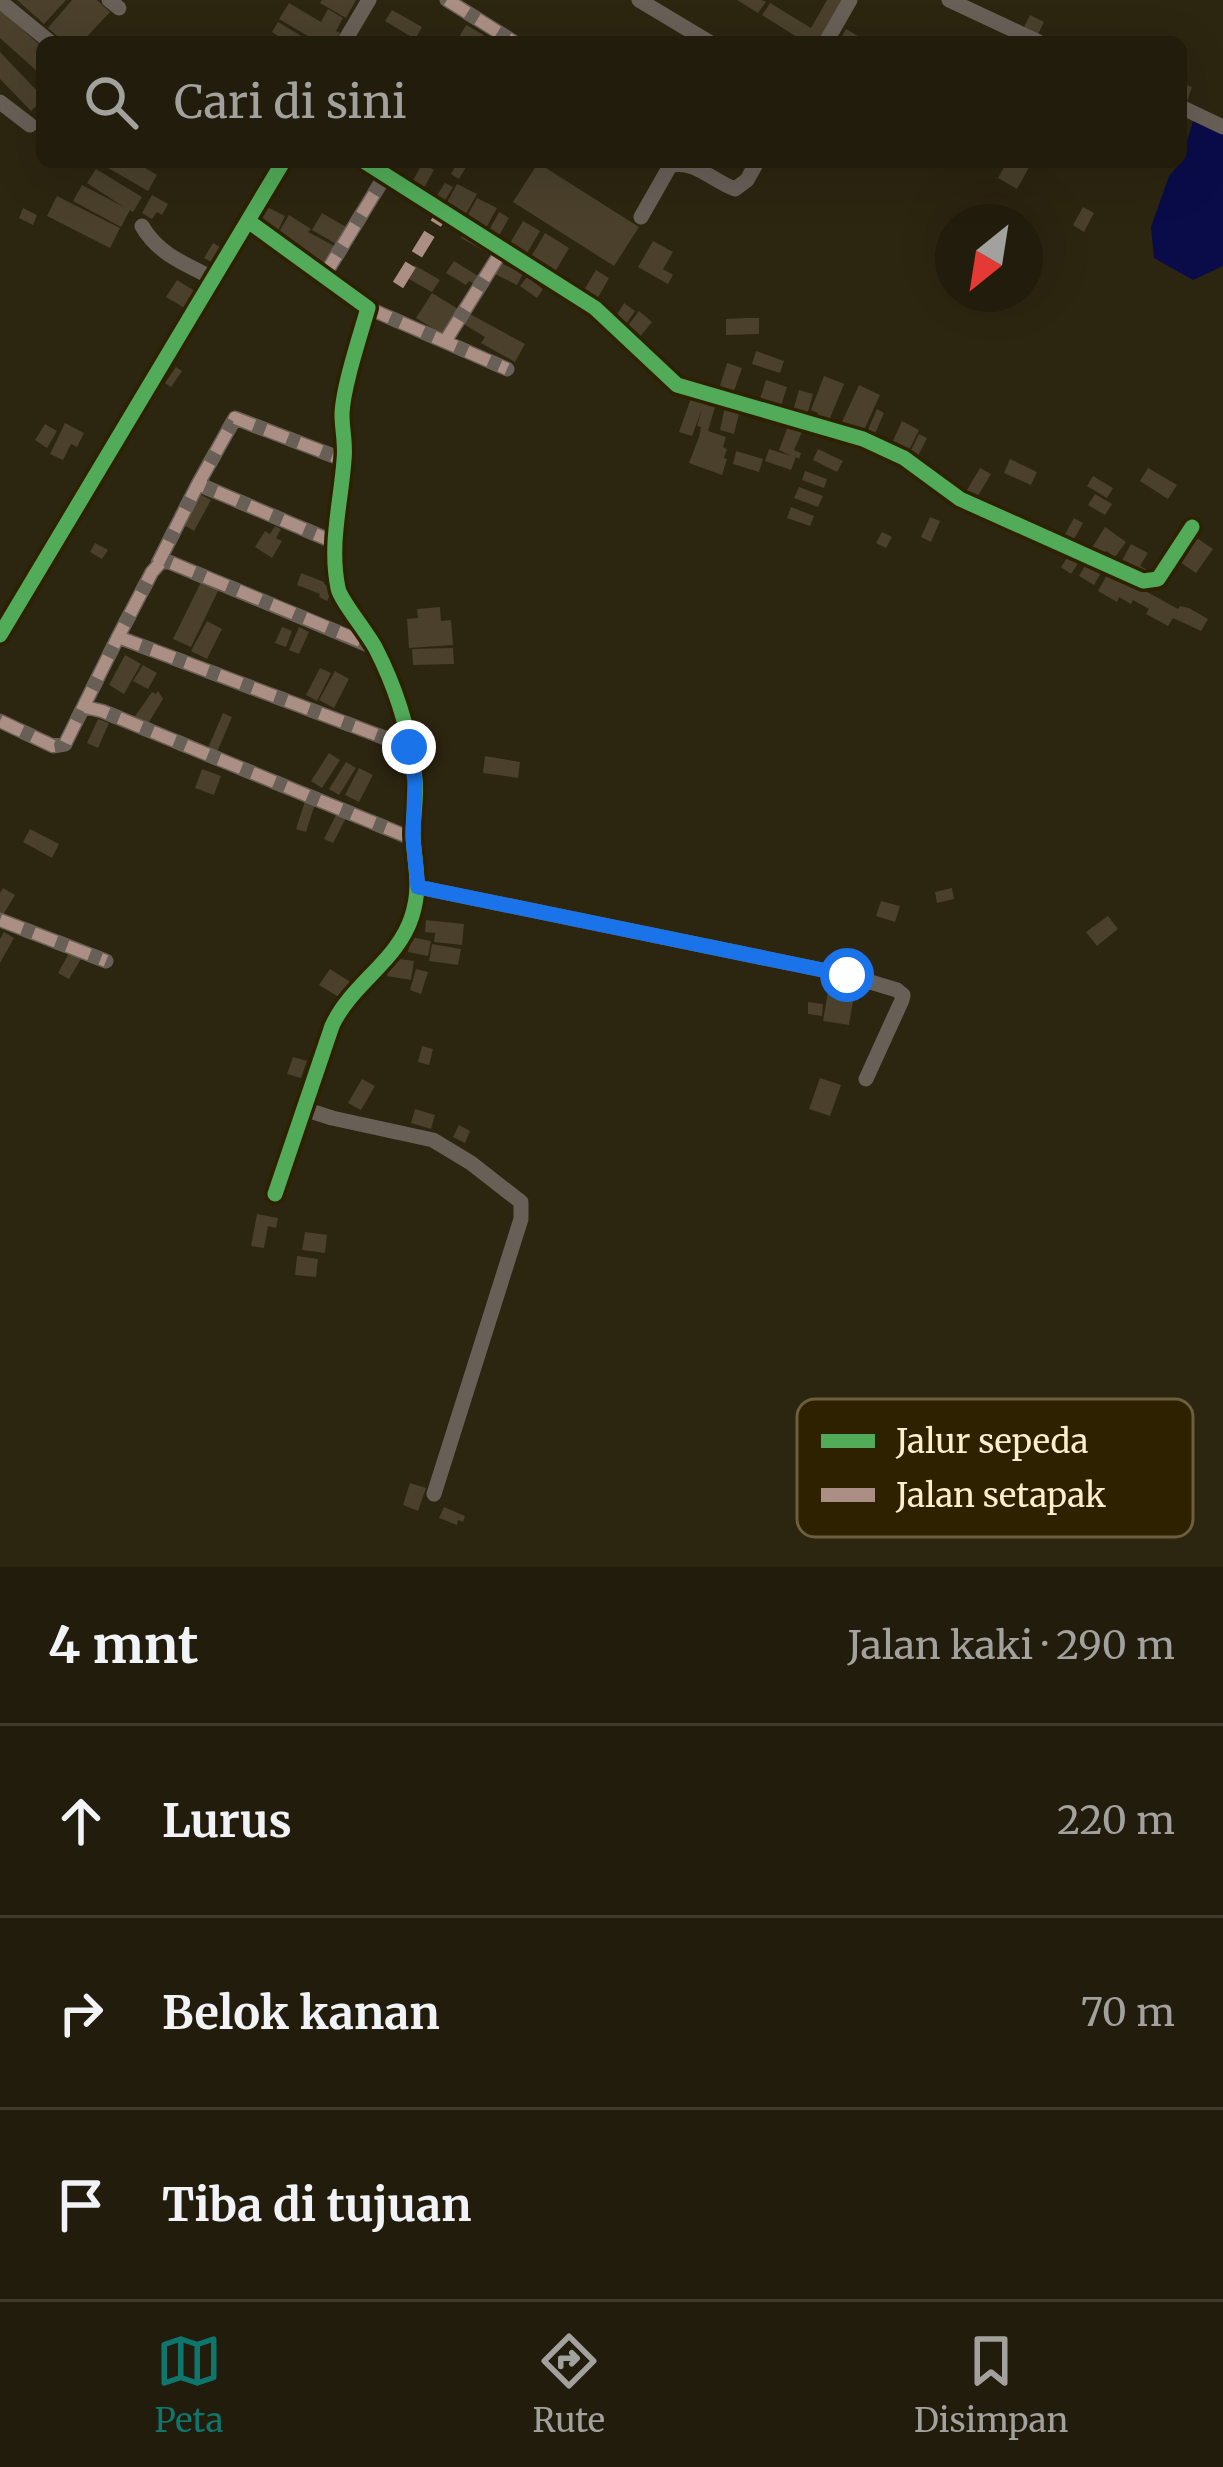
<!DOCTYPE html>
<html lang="id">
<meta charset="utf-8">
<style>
:root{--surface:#211c0c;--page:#2d291a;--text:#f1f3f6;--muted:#a2a19d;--line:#3e3a2d;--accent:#0f766e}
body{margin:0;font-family:Merriweather,serif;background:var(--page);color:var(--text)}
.compass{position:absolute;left:935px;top:204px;width:108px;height:108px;border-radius:50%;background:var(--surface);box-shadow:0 12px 48px #0002;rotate:210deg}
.stop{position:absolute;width:36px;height:36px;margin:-27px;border:9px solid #1a73e8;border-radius:50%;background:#fff}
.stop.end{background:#1a73e8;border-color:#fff;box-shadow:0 3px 12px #0008}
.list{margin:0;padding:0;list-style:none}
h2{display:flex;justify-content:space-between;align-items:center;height:156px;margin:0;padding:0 48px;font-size:51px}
h2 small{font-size:39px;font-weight:400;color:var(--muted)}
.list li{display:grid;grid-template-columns:78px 1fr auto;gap:36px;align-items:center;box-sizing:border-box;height:192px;padding:0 48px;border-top:3px solid var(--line)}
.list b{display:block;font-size:45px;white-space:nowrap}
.list em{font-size:39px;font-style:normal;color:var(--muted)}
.icon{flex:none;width:66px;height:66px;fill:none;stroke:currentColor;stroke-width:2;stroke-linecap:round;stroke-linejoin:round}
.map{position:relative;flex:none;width:1223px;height:1567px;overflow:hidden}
.search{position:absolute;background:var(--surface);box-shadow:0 12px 48px #0002;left:36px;right:36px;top:36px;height:132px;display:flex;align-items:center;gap:30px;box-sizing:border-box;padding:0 42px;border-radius:18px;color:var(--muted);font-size:45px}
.sheet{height:732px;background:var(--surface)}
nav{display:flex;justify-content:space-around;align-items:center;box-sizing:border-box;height:168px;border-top:3px solid var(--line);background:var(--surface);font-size:33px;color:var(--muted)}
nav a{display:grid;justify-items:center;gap:6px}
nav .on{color:var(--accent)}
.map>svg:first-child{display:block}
</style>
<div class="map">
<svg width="1223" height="1567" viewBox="0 0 1223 1567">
<rect width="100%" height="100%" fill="#2c2510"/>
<!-- water -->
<path fill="#0a0c4a" d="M 1193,121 L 1223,134 L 1223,266 L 1193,280 L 1154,258 L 1151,227 L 1169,176 L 1181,162 Z"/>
<!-- building -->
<path fill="#4a402c" d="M 17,0 L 66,0 L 44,24 Z
M 72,0 L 97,0 L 110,12 L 82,42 L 64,42 L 48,28 Z
M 322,0 L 356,0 L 346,18 L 320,3 Z
M 737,0 L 762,0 L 766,2 L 758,13 Z
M 827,0 L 842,0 L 818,42 L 805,42 L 762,15 L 770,3 L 811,28 Z
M 289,3 L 321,22 L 328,9 L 343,18 L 336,31 L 340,33 L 335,42 L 318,42 L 279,19 Z
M 0,9 L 42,47 L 42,69 L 39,73 L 0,38 Z
M 392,10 L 422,27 L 415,39 L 385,21 Z
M 1030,15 L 1044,22 L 1038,34 L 1024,27 Z
M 278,22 L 303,37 L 300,42 L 287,42 L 272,32 Z
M 466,25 L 484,35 L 479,42 L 456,42 Z
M 846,29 L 868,42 L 839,42 Z
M 0,52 L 42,96 L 42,100 L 31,111 L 0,79 Z
M 1183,84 L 1192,87 L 1186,104 L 1181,102 Z
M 105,162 L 135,162 L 157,175 L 148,191 L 103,165 Z
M 458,162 L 469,162 L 459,179 L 451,174 Z
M 1007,162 L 1032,162 L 1017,189 L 998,178 Z
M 538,163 L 639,227 L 614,266 L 513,202 Z
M 422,164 L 434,170 L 421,193 L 410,186 Z
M 96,169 L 142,197 L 133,212 L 130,210 L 121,227 L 73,201 L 82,185 L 124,207 L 87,183 Z
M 445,183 L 453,187 L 444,202 L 436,197 Z
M 457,184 L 477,194 L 465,216 L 445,206 Z
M 152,195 L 168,204 L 162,215 L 157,212 L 152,219 L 142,213 Z
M 57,196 L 120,228 L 110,248 L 47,216 Z
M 477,198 L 497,208 L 485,230 L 465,220 Z
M 265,206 L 285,216 L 277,233 L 256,223 Z
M 1083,207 L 1094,213 L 1084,232 L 1073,225 Z
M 23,208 L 37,215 L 33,225 L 19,218 Z
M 499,212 L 509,218 L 497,239 L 487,234 Z
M 322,213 L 348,228 L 338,245 L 312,230 Z
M 289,215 L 311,229 L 308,232 L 340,249 L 327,271 L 276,237 Z
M 523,221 L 540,231 L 526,255 L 509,245 Z
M 466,229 L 493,244 L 488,253 L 461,238 Z
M 545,233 L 569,248 L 555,272 L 531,257 Z
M 653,241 L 673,252 L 663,269 L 673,275 L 668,284 L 638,267 Z
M 213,243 L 224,249 L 215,264 L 204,258 Z
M 454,261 L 478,276 L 473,283 L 469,281 L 466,285 L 446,273 Z
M 501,263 L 523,274 L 517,285 L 495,274 Z
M 414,265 L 440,280 L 432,292 L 407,278 Z
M 596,270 L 609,278 L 595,303 L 581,295 Z
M 527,277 L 543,289 L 537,298 L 520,286 Z
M 177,280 L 198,293 L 188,310 L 166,297 Z
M 432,293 L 458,309 L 442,334 L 416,318 Z
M 624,303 L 635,311 L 627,323 L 616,316 Z
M 639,311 L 652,322 L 639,338 L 626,328 Z
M 468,313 L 525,344 L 515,362 L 481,343 L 485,337 L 462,323 Z
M 747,318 L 759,318 L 759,334 L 726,335 L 726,319 Z
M 756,351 L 784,361 L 780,373 L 752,364 Z
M 727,363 L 742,368 L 734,391 L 720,386 Z
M 176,367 L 182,371 L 171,387 L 165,383 Z
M 824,376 L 844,384 L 828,423 L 816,418 L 818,413 L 811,410 Z
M 766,380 L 787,387 L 780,409 L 759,402 Z
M 859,385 L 880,395 L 863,432 L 842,422 Z
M 799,390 L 813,394 L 807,415 L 793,411 Z
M 706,396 L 717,400 L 708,431 L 726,437 L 723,447 L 727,449 L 724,458 L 727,459 L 722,475 L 689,463 L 699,437 L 701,427 L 697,426 L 702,409 L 692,436 L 679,432 L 691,398 L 704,403 Z
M 726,402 L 741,405 L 734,434 L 720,430 Z
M 877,409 L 884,413 L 874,436 L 867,432 Z
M 902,421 L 919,430 L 907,454 L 891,445 Z
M 65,423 L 84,433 L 77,447 L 71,444 L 63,460 L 50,454 Z
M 45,424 L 57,431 L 47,448 L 35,440 Z
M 788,426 L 802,432 L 794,450 L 801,453 L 799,459 L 796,457 L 791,470 L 765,461 L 769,449 L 791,456 L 779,450 Z
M 919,434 L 927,438 L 918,456 L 910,452 Z
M 818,449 L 843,461 L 837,472 L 813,460 Z
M 736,451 L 763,459 L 759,472 L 733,464 Z
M 1010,459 L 1037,472 L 1031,485 L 1004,473 Z
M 980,468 L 991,474 L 975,501 L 964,495 Z
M 1148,468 L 1177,485 L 1168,499 L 1140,481 Z
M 805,471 L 827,479 L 824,488 L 802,480 Z
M 1093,476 L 1113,488 L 1107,498 L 1087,486 Z
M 799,487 L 823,496 L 818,507 L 794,498 Z
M 198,493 L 211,500 L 194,531 L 182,524 Z
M 1095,494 L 1112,504 L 1105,515 L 1088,505 Z
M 791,507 L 814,516 L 810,526 L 787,518 Z
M 930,517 L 940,521 L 931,542 L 921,537 Z
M 1074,518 L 1083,523 L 1073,541 L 1064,536 Z
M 275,526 L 281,529 L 276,538 L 282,541 L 272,558 L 255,547 L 265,531 L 270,534 Z
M 1105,527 L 1126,542 L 1115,557 L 1106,551 L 1101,558 L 1090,551 Z
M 882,532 L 892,537 L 886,548 L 876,543 Z
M 1194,536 L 1213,549 L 1196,573 L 1177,560 Z
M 95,543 L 108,550 L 102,559 L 90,552 Z
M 1131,544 L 1148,553 L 1140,566 L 1152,572 L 1147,581 L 1119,566 Z
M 1071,552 L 1081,559 L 1071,574 L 1061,567 Z
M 1086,564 L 1101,573 L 1094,585 L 1079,576 Z
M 1109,571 L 1178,609 L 1180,606 L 1189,608 L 1208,619 L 1201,631 L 1173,618 L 1168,626 L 1146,614 L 1149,609 L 1133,600 L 1131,604 L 1119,597 L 1117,602 L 1098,591 Z
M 301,573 L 324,582 L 324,584 L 333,589 L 327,601 L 319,597 L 320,594 L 297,585 Z
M 202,580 L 219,589 L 191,647 L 173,639 Z
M 440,607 L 441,621 L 451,620 L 453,645 L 409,648 L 407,619 L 418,618 L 417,609 Z
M 207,621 L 222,629 L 207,659 L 191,651 Z
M 282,627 L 292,631 L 286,647 L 275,643 Z
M 299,627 L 309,632 L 299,654 L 289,650 Z
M 453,648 L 454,664 L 413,665 L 412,649 Z
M 125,655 L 141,664 L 124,694 L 109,685 Z
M 143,665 L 157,673 L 148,689 L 133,681 Z
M 320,668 L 331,673 L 317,701 L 306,695 Z
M 335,671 L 349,679 L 334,708 L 319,700 Z
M 158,691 L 163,699 L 146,727 L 133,719 L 152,692 L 156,694 Z
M 223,713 L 232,717 L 217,752 L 208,748 Z
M 98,719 L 109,723 L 98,748 L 87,743 Z
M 329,753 L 340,760 L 322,788 L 311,781 Z
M 485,756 L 520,762 L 518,778 L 483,773 Z
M 346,762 L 356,768 L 339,795 L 329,789 Z
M 359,768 L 373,775 L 359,802 L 345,795 Z
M 202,769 L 221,776 L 214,795 L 195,788 Z
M 305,801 L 315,804 L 306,832 L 296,829 Z
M 338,811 L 347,816 L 333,843 L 324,839 Z
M 30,829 L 59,844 L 52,858 L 23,842 Z
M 3,888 L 15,895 L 0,920 L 0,893 Z
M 952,888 L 954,899 L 937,903 L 935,892 Z
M 881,901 L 900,906 L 895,922 L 876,916 Z
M 1108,916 L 1118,929 L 1097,946 L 1086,932 Z
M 426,920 L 464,924 L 462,945 L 434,942 L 435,933 L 425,932 Z
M 4,932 L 14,938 L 0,963 L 0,939 Z
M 411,937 L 431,941 L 428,956 L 408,952 Z
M 432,944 L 461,949 L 458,965 L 429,961 Z
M 69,953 L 81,959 L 69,979 L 58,973 Z
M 392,958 L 414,961 L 411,980 L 387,976 Z
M 330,969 L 352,983 L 342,999 L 319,985 Z
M 416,969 L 428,972 L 421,994 L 410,990 Z
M 830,979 L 856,983 L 849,1025 L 823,1021 Z
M 808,1002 L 823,1004 L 822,1016 L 808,1014 Z
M 422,1046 L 433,1049 L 429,1065 L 418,1062 Z
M 293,1057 L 307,1061 L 301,1078 L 287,1074 Z
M 820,1078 L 841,1085 L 830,1116 L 809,1109 Z
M 362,1079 L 375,1086 L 361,1110 L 348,1103 Z
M 415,1109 L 435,1115 L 431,1129 L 411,1123 Z
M 459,1125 L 470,1131 L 465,1143 L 453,1137 Z
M 257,1214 L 278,1218 L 276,1228 L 268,1226 L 264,1248 L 251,1246 Z
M 305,1232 L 327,1235 L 325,1253 L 302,1250 Z
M 297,1256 L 318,1259 L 316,1277 L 295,1275 Z
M 410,1483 L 426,1488 L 418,1511 L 403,1505 Z
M 444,1507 L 465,1516 L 463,1522 L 458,1520 L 457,1525 L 439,1518 Z"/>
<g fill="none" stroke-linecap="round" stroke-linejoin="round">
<!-- minor -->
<path stroke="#685f57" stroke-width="15" d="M 109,0 L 119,8
M 447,0 L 514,42
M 639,0 L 709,42
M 949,0 L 1039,42
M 0,1 L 50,42
M 344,42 L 369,0
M 826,42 L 850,0
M 0,102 L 30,125
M 1181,107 L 1223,127
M 365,162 L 595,308 L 677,385 L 863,439 L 904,458 L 960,499 L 1143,581 L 1158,579 L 1192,527
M 641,217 L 670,166 C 692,158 714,182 735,189 L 747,180 L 757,162
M 248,221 L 368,308 C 360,336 343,387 342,414 C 342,430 346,445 344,460 C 341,503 329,544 338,588 C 340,600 368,633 376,649 C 398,692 410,732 415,779 C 417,797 413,816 413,834 C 414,865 422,884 412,916 C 398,961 351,984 332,1026 L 275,1194
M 142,226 C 158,254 185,264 213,278
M 324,276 L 385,176
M 368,308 L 507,369
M 446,340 L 503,249
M 198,484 L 235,418 L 344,460
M 158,563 L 198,484 L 334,542
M 0,635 L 283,162
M 118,637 L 409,747
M 85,707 L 102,711 L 413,839
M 0,721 L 53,746 L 65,744 L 118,637 L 152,572 L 161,562 L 169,562 L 373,647
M 418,887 L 847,975 L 897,990 L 903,995 L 902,1000 L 866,1079
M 0,920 L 106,961
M 304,1109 L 332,1118 L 433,1140 L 471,1163 L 521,1202 L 521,1219 L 434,1494"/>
<!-- quiet -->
<path stroke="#ac8f84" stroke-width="12" stroke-dasharray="24 12" stroke-linecap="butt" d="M 447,0 L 514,42
M 324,276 L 385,176
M 398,285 L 443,212
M 368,308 L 507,369
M 446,340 L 503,249
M 198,484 L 235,418 L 344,460
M 158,563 L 198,484 L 334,542
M 118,637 L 409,747 L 410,754
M 85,707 L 102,711 L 413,839
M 0,721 L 53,746 L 65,744 L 118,637 L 152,572 L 161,562 L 169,562 L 370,645
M 0,920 L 106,961"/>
<!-- cycleway casing -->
<g stroke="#2e2100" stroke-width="22">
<path id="cycleway" d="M 365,162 L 595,308 L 677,385 L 863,439 L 904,458 L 960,499 L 1143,581 L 1158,579 L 1192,527
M 248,221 L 368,308 C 360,336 343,387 342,414 C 342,430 346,445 344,460 C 341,503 329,544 338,588 C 340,600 368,633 376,649 C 398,692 410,732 415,779 C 417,797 413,816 413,834 C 414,865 422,884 412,916 C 398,961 351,984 332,1026 L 275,1194
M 0,635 L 283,162"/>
</g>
<!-- cycleway -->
<use href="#cycleway" stroke="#51ab58" stroke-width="15"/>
</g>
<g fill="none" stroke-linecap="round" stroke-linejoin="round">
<!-- route -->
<path stroke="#1a73e8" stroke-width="15" d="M 409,747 L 415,781 L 413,839 L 418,887 L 847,975"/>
</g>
<!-- legend -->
<rect x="797" y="1399" width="396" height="138" rx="18" fill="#2e2100" stroke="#6c5f3e" stroke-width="3"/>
<rect x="821" y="1434" width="54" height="14" fill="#51ab58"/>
<rect x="821" y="1488" width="54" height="14" fill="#ac8f84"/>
<g font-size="33" fill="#fdefcd">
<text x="896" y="1453">Jalur sepeda</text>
<text x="896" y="1507">Jalan setapak</text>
</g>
</svg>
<svg class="compass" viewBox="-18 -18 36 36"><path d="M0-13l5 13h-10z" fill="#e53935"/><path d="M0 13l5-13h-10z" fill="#a2a19d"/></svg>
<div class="stop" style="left:847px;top:975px"></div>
<div class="stop end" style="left:409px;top:747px"></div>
<div class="search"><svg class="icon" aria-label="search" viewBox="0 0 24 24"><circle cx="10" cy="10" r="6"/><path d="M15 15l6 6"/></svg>Cari di sini</div>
</div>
<section class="sheet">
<h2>4 mnt<small>Jalan kaki · 290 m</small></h2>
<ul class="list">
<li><svg class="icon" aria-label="ahead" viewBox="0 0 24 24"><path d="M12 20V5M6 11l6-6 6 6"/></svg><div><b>Lurus</b></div><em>220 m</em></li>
<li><svg class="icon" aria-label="right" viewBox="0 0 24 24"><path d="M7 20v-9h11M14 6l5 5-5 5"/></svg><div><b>Belok kanan</b></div><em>70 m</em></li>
<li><svg class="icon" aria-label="arrive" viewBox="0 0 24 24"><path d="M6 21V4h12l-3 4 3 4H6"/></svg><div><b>Tiba di tujuan</b></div></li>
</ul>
</section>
<nav>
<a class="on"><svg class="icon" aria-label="map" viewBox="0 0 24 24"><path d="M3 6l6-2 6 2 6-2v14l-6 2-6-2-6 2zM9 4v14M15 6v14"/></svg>Peta</a>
<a><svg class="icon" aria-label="directions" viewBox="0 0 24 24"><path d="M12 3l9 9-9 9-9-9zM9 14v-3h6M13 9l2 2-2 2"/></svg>Rute</a>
<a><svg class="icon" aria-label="saved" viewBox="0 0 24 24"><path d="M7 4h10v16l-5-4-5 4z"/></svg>Disimpan</a>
</nav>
